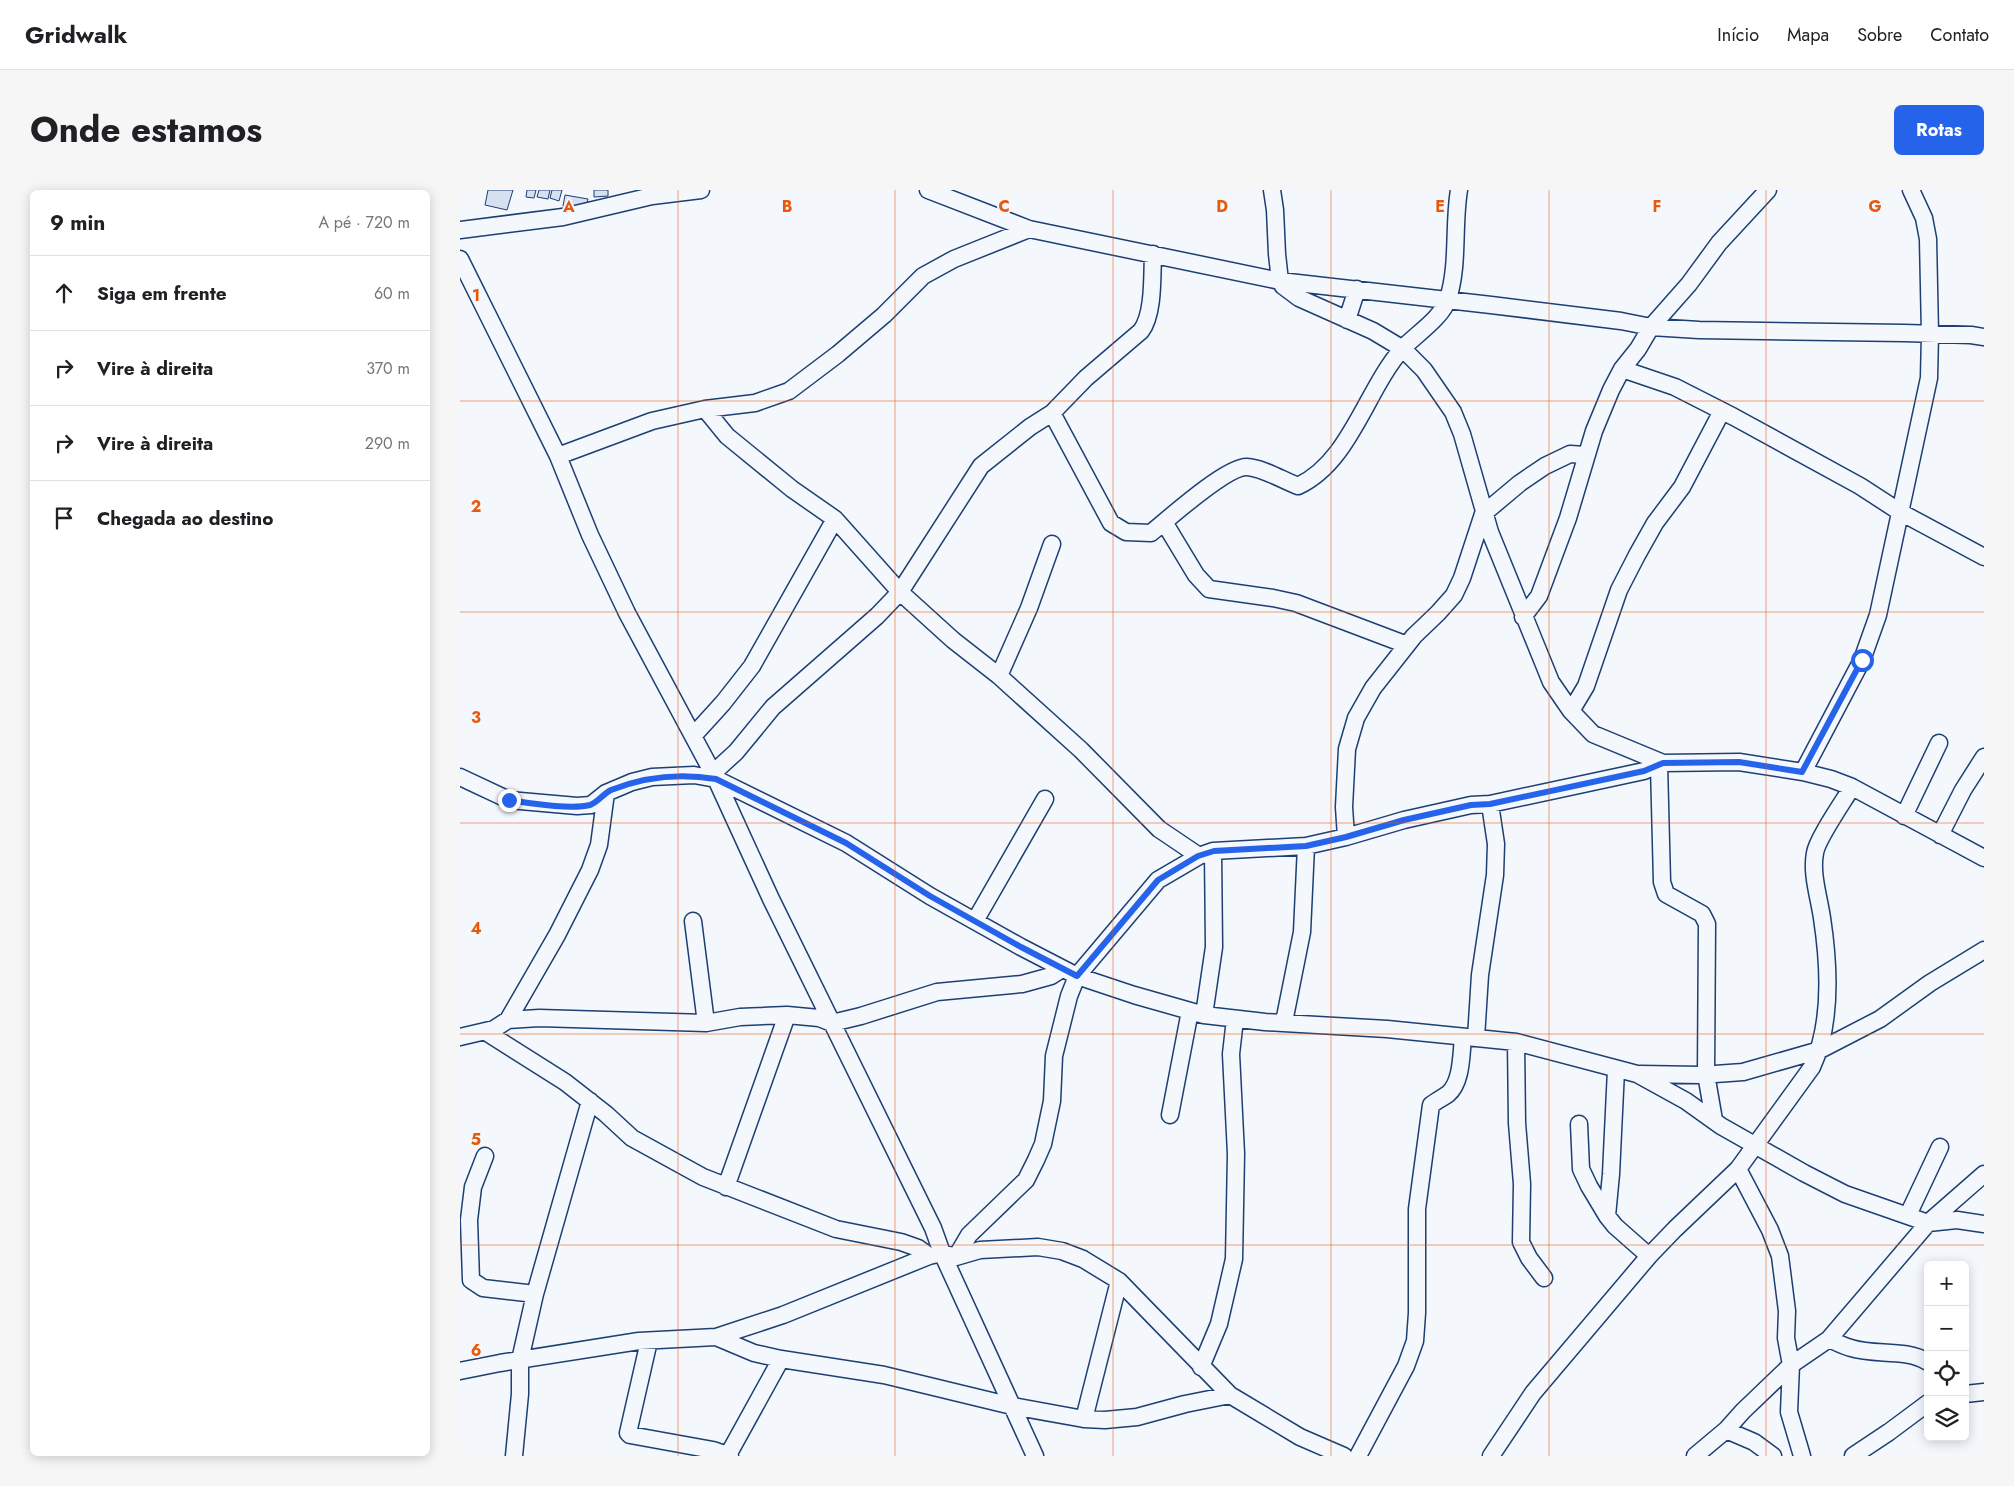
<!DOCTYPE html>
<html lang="pt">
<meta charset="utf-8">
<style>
:root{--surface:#fff;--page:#f6f6f6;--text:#202124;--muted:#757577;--line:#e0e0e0;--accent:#2563eb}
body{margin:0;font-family:Jost,sans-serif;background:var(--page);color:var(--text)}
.controls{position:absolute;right:15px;bottom:15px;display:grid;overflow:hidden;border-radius:8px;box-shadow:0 2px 12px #0003}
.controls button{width:45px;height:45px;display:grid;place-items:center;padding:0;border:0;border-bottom:1px solid var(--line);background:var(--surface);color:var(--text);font:25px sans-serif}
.stop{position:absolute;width:15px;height:15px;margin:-11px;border:4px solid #2563eb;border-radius:50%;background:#fff}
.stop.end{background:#2563eb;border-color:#fff;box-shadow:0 1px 5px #0008}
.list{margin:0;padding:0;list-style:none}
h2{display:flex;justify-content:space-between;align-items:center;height:65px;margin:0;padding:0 20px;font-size:21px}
h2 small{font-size:16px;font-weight:400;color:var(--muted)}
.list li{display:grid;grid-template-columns:32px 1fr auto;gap:15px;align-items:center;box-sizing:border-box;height:75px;padding:0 20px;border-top:1px solid var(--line)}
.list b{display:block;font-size:19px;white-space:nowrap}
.list em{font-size:16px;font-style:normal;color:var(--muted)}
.icon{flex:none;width:28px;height:28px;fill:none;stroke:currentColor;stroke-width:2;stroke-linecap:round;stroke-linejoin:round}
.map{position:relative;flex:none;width:1524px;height:1266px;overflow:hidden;border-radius:8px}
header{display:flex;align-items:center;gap:30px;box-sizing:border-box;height:70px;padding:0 25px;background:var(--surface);border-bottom:1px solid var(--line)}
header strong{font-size:24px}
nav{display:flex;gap:28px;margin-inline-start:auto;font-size:18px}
.intro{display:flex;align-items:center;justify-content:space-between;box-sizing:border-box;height:120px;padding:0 30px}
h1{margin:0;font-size:35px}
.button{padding:12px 22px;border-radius:8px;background:var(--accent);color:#fff;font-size:18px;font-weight:700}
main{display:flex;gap:30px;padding:0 30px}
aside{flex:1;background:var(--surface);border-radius:8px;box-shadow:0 2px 12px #0003}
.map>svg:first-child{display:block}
</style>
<header>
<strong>Gridwalk</strong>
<nav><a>Início</a><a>Mapa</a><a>Sobre</a><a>Contato</a></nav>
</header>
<div class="intro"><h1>Onde estamos</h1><a class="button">Rotas</a></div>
<main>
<aside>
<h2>9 min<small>A pé · 720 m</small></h2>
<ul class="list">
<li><svg class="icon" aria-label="ahead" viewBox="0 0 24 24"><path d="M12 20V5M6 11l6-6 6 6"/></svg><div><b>Siga em frente</b></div><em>60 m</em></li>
<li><svg class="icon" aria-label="right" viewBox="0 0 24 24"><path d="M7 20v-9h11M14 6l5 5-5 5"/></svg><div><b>Vire à direita</b></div><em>370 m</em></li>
<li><svg class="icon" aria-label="right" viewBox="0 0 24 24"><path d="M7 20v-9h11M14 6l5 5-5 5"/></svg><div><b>Vire à direita</b></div><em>290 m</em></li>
<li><svg class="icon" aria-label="arrive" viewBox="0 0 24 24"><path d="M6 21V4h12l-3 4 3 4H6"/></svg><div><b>Chegada ao destino</b></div></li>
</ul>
</aside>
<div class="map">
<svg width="1524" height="1266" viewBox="0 0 1524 1266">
<rect width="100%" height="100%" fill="#f4f7fb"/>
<!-- building -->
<path fill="#d5e0f0" stroke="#1d3f73" d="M 28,0 L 53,0 L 47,20 L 25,15 Z
M 67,0 L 76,0 L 74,8 L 66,7 Z
M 79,0 L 90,0 L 88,9 L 77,7 Z
M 92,0 L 102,0 L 99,11 L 90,8 Z
M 134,0 L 148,0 L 148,6 L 134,7 Z
M 105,5 L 128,9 L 125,21 L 103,16 Z"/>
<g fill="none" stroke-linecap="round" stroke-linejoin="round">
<!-- minor casing -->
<g stroke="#1d3f73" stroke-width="19">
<path id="minor" d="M 468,0 L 569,39
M 812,0 L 815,20 L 817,64 L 820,91 L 823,96 L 839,108 L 913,141 L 943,159 L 964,180 L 993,222 L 1002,244 L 1030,342 L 1091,492 L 1111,521 L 1133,544 L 1203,573 L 1279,572 L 1343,582 L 1371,589 L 1392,597 L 1524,668
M 0,40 L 103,27 L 192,6 L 241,0
M 0,69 L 98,266 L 130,345 L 167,423 L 256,589 L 311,709 L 473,1038 L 482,1063 L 575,1266
M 887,130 L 897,99
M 1162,179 L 1215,197 L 1274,227 L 1400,296 L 1440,322 L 1524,367
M 245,219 L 267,246 L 332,299 L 375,329 L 440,402 L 493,450 L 539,486 L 621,560 L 699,639 L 739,666
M 592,223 L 651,333 L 666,342 L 691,343 C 708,329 767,276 787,277 C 803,278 822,290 838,296 C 890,272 906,200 942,159 C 955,145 982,128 988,109 C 999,74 993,36 999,0
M 98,266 L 192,231 L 245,219 L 295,213 L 329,201 L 378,164 L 424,125 L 463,86 L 494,69 L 569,39 L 820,91 L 1031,115 L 1161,131 L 1191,137 L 1239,140 L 1444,143 L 1511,145 L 1524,147
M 704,332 L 736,385 L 749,399 L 813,408 L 836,413 L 947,455
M 1063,427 L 1079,406 L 1108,328 L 1134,241 L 1151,200 L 1162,179 L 1178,159 L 1191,137 L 1229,94 L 1259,53 L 1308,0
M 539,486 L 569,418 L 592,354
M 1111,521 L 1126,496 L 1159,400 L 1177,365 L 1195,333 L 1222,297 L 1262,221
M 233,546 L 263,513 L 292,476 L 375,329
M 1199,575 L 1202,692 L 1206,704 L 1242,724 L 1247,734 L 1246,884 L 1254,930
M 1343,582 L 1402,470 L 1418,425 L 1469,188 L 1470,144 L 1468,49 L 1464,28 L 1451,0
M 253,583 L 276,562 L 313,517 L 417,426 L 440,402 L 521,276 L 570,237 L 592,223 L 626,188 L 681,141 C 694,124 692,86 693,64
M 0,587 L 49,610 L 117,616 L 131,615 L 146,603 L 172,592 L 192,587 L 234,585 L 256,589 L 386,653 L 470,706 L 561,757 L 617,786 L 674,805 L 744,825 L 805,832 L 927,839 L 1056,852 L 1177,884 L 1226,911 L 1261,936 L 1344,983 L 1385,1004 L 1468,1033 L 1497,1030 L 1524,1034
M 1444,626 L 1479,553
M 1480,645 L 1503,600 L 1524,567
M 886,647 L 884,617 L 887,559 L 896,528 L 913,498 L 954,446 L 978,423 L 994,405 L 1002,388 L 1023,324 L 1060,293 L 1085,276 L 1110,264 L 1126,265
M 233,731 L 246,833
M 515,731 L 585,609
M 744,825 L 754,757 L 753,661
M 48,830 L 97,745 L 130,680 L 139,655 L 146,603
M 824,832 L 842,742 L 846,656
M 26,842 L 105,892 L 146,924 L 172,948 L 243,987 L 376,1039 L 441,1052 L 458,1058 L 469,1066
M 0,847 L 34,839 L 48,830 L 79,828 L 246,833 L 280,827 L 327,825 L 359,828 L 372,833 L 401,826 L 477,802 L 562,794 L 591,786 L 602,779
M 1016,848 L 1020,785 L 1035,685 L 1036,654 L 1030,614
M 1056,852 L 1057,933 L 1062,994 L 1061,1052 L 1069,1068 L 1084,1088
M 1180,884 L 1241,885 L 1283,882 L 1360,860 L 1420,829 L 1470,793 L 1524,760
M 710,925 L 730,821
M 1119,934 L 1121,979 L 1129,996 L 1147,1026 L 1155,1036 L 1189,1066
M 25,966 L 13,997 L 9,1030 L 11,1090 L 23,1098 L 75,1104
M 1278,979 L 1310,1040 L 1320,1066 L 1327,1121 L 1326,1148 L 1331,1175 L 1329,1222 L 1342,1266
M 266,997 L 327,825
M 1448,1025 L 1480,957
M 1147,1026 L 1151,984 L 1156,880
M 496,1067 L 509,1045 L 566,990 L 576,970 L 583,954 L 592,911 L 594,866 L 609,806 L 617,786 L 698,690 L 739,666 L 753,661 L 846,656 L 886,647 L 944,630 L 1011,615 L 1030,614 L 1184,581 L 1203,573
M 256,1147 L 294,1163 L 321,1169 L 424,1185 L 552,1216 L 624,1229 L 645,1230 L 677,1227 L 725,1214 L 770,1205
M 1369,1149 C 1376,1152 1383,1156 1391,1158 C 1416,1166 1444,1158 1468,1172
M 189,1151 L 168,1243 L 170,1245 L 253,1260 L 270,1266
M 741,1177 L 759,1134 L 774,1069 L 776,964 L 771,864 L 775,829
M 0,1181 L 40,1173 L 179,1151 L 256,1147 L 323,1125 L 469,1066 L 482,1063 L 496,1067 L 520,1060 L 578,1057 L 602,1061 L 623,1069 L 659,1091 L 770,1205 L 840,1247 L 884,1266
M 1505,1204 L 1524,1202
M 624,1229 L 659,1091
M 1266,1240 L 1294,1252 L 1313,1266
M 268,1265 L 321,1169
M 54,1266 L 60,1204 L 60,1170 L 75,1104 L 130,911
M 898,1266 L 946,1176 L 955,1151 L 957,1123 L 957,1019 L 971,915 C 976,911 982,908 988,904 C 1002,892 1001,865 1003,848
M 1031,1266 L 1073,1203 L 1189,1066 L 1215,1039 L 1278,979 L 1352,877 C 1372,834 1369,774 1362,728 C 1359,707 1351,684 1355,663 C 1357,649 1383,612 1392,597
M 1235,1266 L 1266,1240 L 1283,1221 L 1331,1175 L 1369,1149 L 1468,1033 L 1524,984
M 1393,1266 L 1429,1242 L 1468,1213"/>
</g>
<!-- minor -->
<use href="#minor" stroke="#f4f7fb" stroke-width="16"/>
</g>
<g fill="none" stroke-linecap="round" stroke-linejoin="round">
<!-- route -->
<path stroke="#2563eb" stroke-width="6" d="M 49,610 C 70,613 110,620 130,615 C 137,613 143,604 151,600 C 186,586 220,583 256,589 L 386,653 L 470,706 L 561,757 L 617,786 L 698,690 L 738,666 L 754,661 L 846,656 L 886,647 L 944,630 L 1011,615 L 1030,614 L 1184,581 L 1203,573 L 1279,572 L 1342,582 L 1402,470"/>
</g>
<!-- grid -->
<path fill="none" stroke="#e8590c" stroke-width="1" stroke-opacity="0.55" d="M 218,0 L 218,1266M 435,0 L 435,1266M 653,0 L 653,1266M 871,0 L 871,1266M 1089,0 L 1089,1266M 1306,0 L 1306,1266M 0,211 L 1524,211M 0,422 L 1524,422M 0,633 L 1524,633M 0,844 L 1524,844M 0,1055 L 1524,1055"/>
<g font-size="16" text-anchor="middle" font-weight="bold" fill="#e8590c" stroke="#f4f7fb" stroke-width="4" stroke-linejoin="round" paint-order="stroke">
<text x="109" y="22">A</text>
<text x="327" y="22">B</text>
<text x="544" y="22">C</text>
<text x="762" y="22">D</text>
<text x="980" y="22">E</text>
<text x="1197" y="22">F</text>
<text x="1415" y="22">G</text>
<text x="16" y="111">1</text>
<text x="16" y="322">2</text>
<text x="16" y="533">3</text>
<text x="16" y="744">4</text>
<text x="16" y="955">5</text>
<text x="16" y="1166">6</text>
</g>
</svg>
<div class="controls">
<button>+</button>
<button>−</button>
<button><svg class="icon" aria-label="locate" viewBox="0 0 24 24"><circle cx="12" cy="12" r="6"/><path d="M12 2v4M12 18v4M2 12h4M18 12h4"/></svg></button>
<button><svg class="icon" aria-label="layers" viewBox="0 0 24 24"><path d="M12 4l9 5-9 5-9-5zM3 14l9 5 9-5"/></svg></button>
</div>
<div class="stop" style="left:1402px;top:470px"></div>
<div class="stop end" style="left:49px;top:610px"></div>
</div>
</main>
